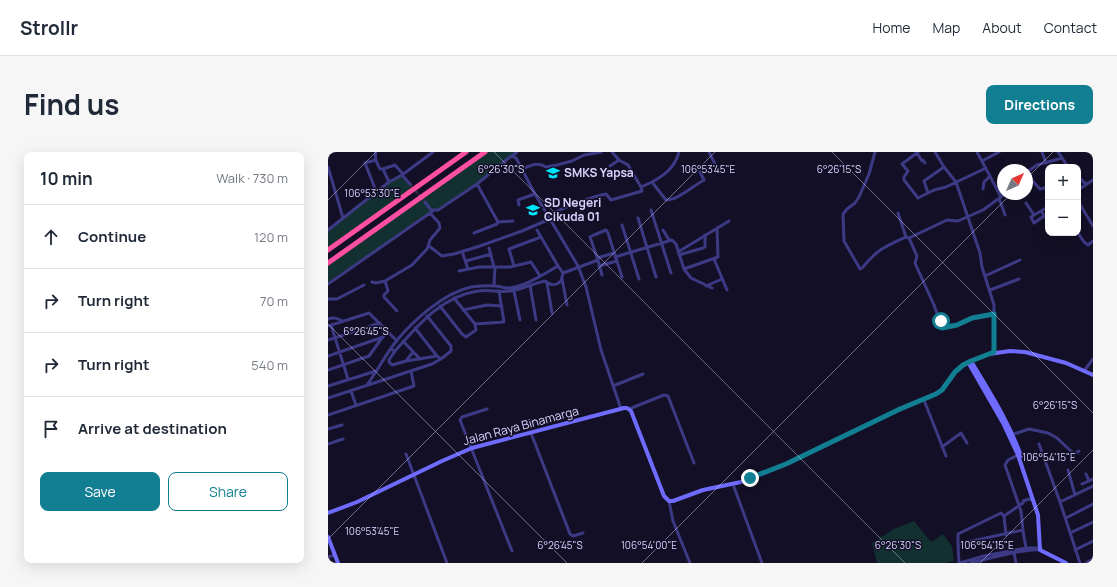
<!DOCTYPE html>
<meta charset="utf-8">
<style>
:root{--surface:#fff;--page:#f6f6f7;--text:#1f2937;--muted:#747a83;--line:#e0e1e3;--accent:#117e91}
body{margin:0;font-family:Manrope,sans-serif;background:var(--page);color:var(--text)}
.controls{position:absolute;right:12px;top:12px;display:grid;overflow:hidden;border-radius:8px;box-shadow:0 4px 16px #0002}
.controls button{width:36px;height:36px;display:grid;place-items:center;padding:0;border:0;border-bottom:1px solid var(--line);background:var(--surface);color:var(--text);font:20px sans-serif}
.compass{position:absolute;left:669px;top:12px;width:36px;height:36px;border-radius:50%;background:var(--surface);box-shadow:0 4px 16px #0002;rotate:45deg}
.stop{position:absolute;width:12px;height:12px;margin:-9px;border:3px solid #117e91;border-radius:50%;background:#fff}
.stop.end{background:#117e91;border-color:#fff;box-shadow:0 1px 4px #0008}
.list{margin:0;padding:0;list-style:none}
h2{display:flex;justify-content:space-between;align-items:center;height:52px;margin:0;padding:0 16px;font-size:17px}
h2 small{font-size:13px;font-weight:400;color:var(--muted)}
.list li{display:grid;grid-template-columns:26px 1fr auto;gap:12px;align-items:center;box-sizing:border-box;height:64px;padding:0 16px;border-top:1px solid var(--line)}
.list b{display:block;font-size:15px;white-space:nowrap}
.list em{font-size:13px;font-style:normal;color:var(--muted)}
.actions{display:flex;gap:8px;padding:12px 16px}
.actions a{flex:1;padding:9px 0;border:1px solid var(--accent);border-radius:8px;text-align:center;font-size:14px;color:var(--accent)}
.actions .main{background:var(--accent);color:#fff}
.icon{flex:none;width:22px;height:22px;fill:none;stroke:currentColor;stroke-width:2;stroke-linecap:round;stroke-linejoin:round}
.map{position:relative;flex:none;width:765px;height:411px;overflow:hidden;border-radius:8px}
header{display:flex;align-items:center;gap:24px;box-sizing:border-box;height:56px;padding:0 20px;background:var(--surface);border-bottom:1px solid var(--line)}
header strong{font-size:19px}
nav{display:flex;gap:22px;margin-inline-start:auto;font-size:14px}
.intro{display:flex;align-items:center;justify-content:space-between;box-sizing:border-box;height:96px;padding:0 24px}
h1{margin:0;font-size:28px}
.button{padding:10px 18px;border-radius:8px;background:var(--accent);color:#fff;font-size:14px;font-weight:700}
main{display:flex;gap:24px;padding:0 24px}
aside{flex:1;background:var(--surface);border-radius:8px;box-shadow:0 4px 16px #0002}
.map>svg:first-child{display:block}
</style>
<header>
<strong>Strollr</strong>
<nav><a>Home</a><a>Map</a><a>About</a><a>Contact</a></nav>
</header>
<div class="intro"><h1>Find us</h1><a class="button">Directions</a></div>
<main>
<aside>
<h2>10 min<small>Walk · 730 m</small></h2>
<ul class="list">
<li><svg class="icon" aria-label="ahead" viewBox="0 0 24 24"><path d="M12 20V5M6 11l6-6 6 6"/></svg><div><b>Continue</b></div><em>120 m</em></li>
<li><svg class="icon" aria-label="right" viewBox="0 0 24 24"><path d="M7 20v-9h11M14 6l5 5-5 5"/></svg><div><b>Turn right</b></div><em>70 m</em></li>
<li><svg class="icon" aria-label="right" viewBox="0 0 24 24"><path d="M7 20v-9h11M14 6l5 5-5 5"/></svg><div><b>Turn right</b></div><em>540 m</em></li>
<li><svg class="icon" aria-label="arrive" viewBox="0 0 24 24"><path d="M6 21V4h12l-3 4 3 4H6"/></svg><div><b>Arrive at destination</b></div></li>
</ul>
<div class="actions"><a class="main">Save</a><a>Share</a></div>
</aside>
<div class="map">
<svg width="765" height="411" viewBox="0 0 765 411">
<rect width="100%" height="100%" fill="#130f26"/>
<!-- green -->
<path fill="#12302f" d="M 157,0 L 190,0 L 156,26 L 110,58 L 106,59 L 0,132 L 0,110 Z
M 74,23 L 86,37 L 0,98 L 0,78 L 61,30 Z
M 586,369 L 603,390 L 615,382 L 624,394 L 626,409 L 618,411 L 549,411 L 544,391 L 566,377 Z"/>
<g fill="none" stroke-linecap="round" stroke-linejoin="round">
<!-- street-tunnel -->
<path stroke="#312d47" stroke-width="3" stroke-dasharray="3 1.5" stroke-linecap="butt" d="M 82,32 L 97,50"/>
<!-- street -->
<path stroke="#3d3a85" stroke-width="3" d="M 48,0 C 46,7 49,11 52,17 L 55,17 L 61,30
M 547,0 L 541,22 L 531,45 L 527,51 L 519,57 L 515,62 L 516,89 L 532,117 L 534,116 C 550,97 556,95 578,85 L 581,86 L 619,68 L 630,69 L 655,58 L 677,42
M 590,0 L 574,12 L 580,19 L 576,25 L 576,28 L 590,46 L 606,38 L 618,35 L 658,16
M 607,0 L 616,15 L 628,30 L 652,101 L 654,115 L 666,153 L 666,200
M 649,0 L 673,45
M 714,0 L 718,11
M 730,0 L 740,15
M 589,1 L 594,9 L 595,8 L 597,11
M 184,4 L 189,0
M 48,8 L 37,11 L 48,39
M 291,8 L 300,13 L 313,35
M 654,9 L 671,0
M 282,14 L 291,8 L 284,0
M 0,15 L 15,66
M 55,17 L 67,13 L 75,22
M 194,17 C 203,14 209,9 218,15 L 229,13 L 244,9 L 256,3 L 273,0
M 699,20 L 709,13 L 734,6
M 74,23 L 82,32
M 699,23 L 712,37 L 720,35
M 750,25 L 758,32
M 324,30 C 337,23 347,15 351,0
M 655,37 L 656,30 L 662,24
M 750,38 L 765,28
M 600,41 L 596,29 L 616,15
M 690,42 L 692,46
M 671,46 L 677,63
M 750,49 L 765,74
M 97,50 L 103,58 L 110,58 L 149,32 L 182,5 L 184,4 L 188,6 L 207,42 L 250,114 L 258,135 L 273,198 L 293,257
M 698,51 L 706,63 L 720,55
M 191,53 L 190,48 L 207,42
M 323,58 L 343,121
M 713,59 L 720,69
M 570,61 L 578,85
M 220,63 C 239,55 258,46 278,42 L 283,48 L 314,39 L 313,35 L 324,30 L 338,48 C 350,48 365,34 376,28 L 372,20 L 387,12 L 381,0
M 706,63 L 703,65 L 706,71 L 716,64
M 310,66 L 328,125
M 170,70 L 185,69
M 294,73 L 311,127
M 0,78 L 61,30 L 74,23 L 105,0
M 209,78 L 230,114 L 235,121 L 270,108 L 262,85 L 266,83 L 278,78 L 280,81 L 294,125
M 335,78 L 341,88
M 146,81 L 169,72 L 170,70 L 149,32
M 750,81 L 756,90 L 760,93 L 765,89
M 581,86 L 589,104 L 587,111 L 591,120 L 606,153 L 614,176 L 629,173 L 644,166 L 666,162
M 101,94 L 114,104 L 126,102 L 149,95 L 194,79 L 222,67
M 161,96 L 166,115
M 350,100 L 401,69
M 135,102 L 140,117
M 351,103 L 375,96 L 377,95 L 377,83
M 287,105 L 344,88 L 348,92 L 356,117 L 390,105 L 389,76
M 269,106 L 286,101
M 386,107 L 399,138
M 270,108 L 274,123
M 138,109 L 163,102
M 186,114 L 181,97 L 213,85
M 271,114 L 289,109
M 356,117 L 363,126 L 384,136
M 131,119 L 151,115 L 182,115 L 203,110 L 212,124
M 657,124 L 692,108
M 234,127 L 239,153
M 57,129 L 60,139 L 56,143 L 56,145 L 69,159
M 44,130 L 48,131 L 57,129 L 84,113 L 99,97 L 102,88 L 112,76 L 111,71 L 102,61
M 219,131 L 224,161
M 0,132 L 105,59
M 166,133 L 167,115
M 202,133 L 208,168
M 378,134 L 394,127
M 662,138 L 691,127
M 186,139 L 192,168
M 0,147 L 9,147 L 36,133
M 112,154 L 134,182 L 138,185 L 148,178 L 147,172 L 126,146
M 135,158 L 159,153 L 174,154
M 0,167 C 6,165 9,166 14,169
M 147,172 L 176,170 L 171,139
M 3,173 L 20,227
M 0,174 L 41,161 L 69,189
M 87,176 L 109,204
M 0,188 L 52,171
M 75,189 L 92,207
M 63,197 L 67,199 C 90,173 114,144 150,139 C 163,137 175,142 187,138 C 197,136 207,131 217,129 C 222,133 227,135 233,129 L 235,121
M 67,199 L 61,208 L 61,210 L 64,213 L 78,209 L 109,204 L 113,207 L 123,199 L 123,194 L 99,164
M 0,204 L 55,185
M 78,209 L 85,200
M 0,218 L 41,204 L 59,179
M 756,219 L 765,207
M 39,233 C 49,219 58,202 69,188 C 87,167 116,141 143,135 C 151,134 159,133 167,134 C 171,134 175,136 179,136 C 195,136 216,122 230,114
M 0,234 L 48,219
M 285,234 L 315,222
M 23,239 L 28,253
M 0,246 L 104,212 L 113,207
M 596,248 L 618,304
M 159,257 L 134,265 L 132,268 L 184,399
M 301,257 L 336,243 L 340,244 L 366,311
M 0,263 L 86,234 L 83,219
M 0,277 L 14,273
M 203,281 L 242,382 L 245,384 L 255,381
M 683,283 L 701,277 L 720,281 L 729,286 L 746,302 L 751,299
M 0,292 L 15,287
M 711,292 L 732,350 L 752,411
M 614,295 L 633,281 L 639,291
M 78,302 L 119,411
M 740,318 L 747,343
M 758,322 L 761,329
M 754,332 L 765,327
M 406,335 L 434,411
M 341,349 L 345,369 L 362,411
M 732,350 L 765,334
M 738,366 L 765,352
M 695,379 L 698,396
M 742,381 L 765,370
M 678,383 L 676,364 L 695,351 L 695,349 L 701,347 L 705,348
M 630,392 L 630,382 L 673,361 L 676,364
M 747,398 L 765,389
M 686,401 L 688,411
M 0,405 L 7,403
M 631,411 L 630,392 L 695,378 L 693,359 L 677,313 L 680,308 L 690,303
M 632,411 L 656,404 L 698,396 L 713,396
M 643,411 C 659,407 697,396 712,398
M 758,411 L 765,407"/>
<!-- secondary -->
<path stroke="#6f6bff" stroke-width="4" d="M 643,209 C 661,239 681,270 693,304
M 640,210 L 675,271 L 690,303 L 710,363 L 712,398 L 738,411
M 0,361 L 29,350 L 114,309 L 144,296 L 296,256 L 299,256 L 303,259 L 336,344 L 341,349 L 345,349 L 375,338 L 413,330 L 458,312 L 572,257 L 608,242 L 614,238 L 627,220 L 635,213 L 643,209 L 661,202 L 682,199 L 697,200 L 738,211 L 765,223
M 0,385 L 10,411"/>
<!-- highway -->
<path stroke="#ff4fa3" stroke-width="5" d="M 0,98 L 138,0
M 0,111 L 157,0"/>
</g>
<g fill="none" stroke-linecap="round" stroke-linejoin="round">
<!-- route -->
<path stroke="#117e91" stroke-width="5" d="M 422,326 L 458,312 L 572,257 L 608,242 L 614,238 L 627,220 L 635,213 L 643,209 L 666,200 L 666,162 L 644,166 L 629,173 L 614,176 L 613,169"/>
</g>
<!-- ticks -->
<path fill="none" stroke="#d9d4ff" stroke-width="1" stroke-opacity="0.45" d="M 166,0 L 577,411M 504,0 L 765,261M 699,26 L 725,0M 0,48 L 48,0M 0,172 L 239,411M 0,387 L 387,0M 314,411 L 683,42M 652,411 L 765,298"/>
<!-- icons -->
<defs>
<g id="school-bare" transform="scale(1.08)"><path d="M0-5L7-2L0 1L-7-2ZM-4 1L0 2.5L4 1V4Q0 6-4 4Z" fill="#00e5ff" stroke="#130f26" stroke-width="2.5" paint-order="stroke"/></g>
</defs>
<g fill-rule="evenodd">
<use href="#school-bare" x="225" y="21"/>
<use href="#school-bare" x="205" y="58"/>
</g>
<g text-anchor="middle" stroke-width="3" stroke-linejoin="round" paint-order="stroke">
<!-- poi labels -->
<g font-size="12" font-weight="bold" fill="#d9d4ff" stroke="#130f26" text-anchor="start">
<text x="236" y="25">SMKS Yapsa</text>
<text x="216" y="55">SD Negeri<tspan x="216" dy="14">Cikuda 01</tspan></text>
</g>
<!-- street labels -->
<g font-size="12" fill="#d9d4ff" stroke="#130f26">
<text transform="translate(193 274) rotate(-15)" y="4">Jalan Raya Binamarga</text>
</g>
</g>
<g font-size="10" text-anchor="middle" fill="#d9d4ff" stroke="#130f26" stroke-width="3" stroke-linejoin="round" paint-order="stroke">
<text x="173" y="21">6°26'30"S</text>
<text x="380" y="21">106°53'45"E</text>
<text x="511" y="21">6°26'15"S</text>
<text x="44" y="45">106°53'30"E</text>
<text x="38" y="183">6°26'45"S</text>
<text x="727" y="257">6°26'15"S</text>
<text x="721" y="309">106°54'15"E</text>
<text x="44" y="383">106°53'45"E</text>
<text x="232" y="397">6°26'45"S</text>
<text x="321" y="397">106°54'00"E</text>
<text x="570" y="397">6°26'30"S</text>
<text x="659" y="397">106°54'15"E</text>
</g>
</svg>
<div class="controls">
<button>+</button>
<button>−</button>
</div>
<svg class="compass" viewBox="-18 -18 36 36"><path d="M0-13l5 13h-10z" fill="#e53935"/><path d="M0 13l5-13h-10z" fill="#747a83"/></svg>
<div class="stop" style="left:613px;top:169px"></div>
<div class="stop end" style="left:422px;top:326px"></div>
</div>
</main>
